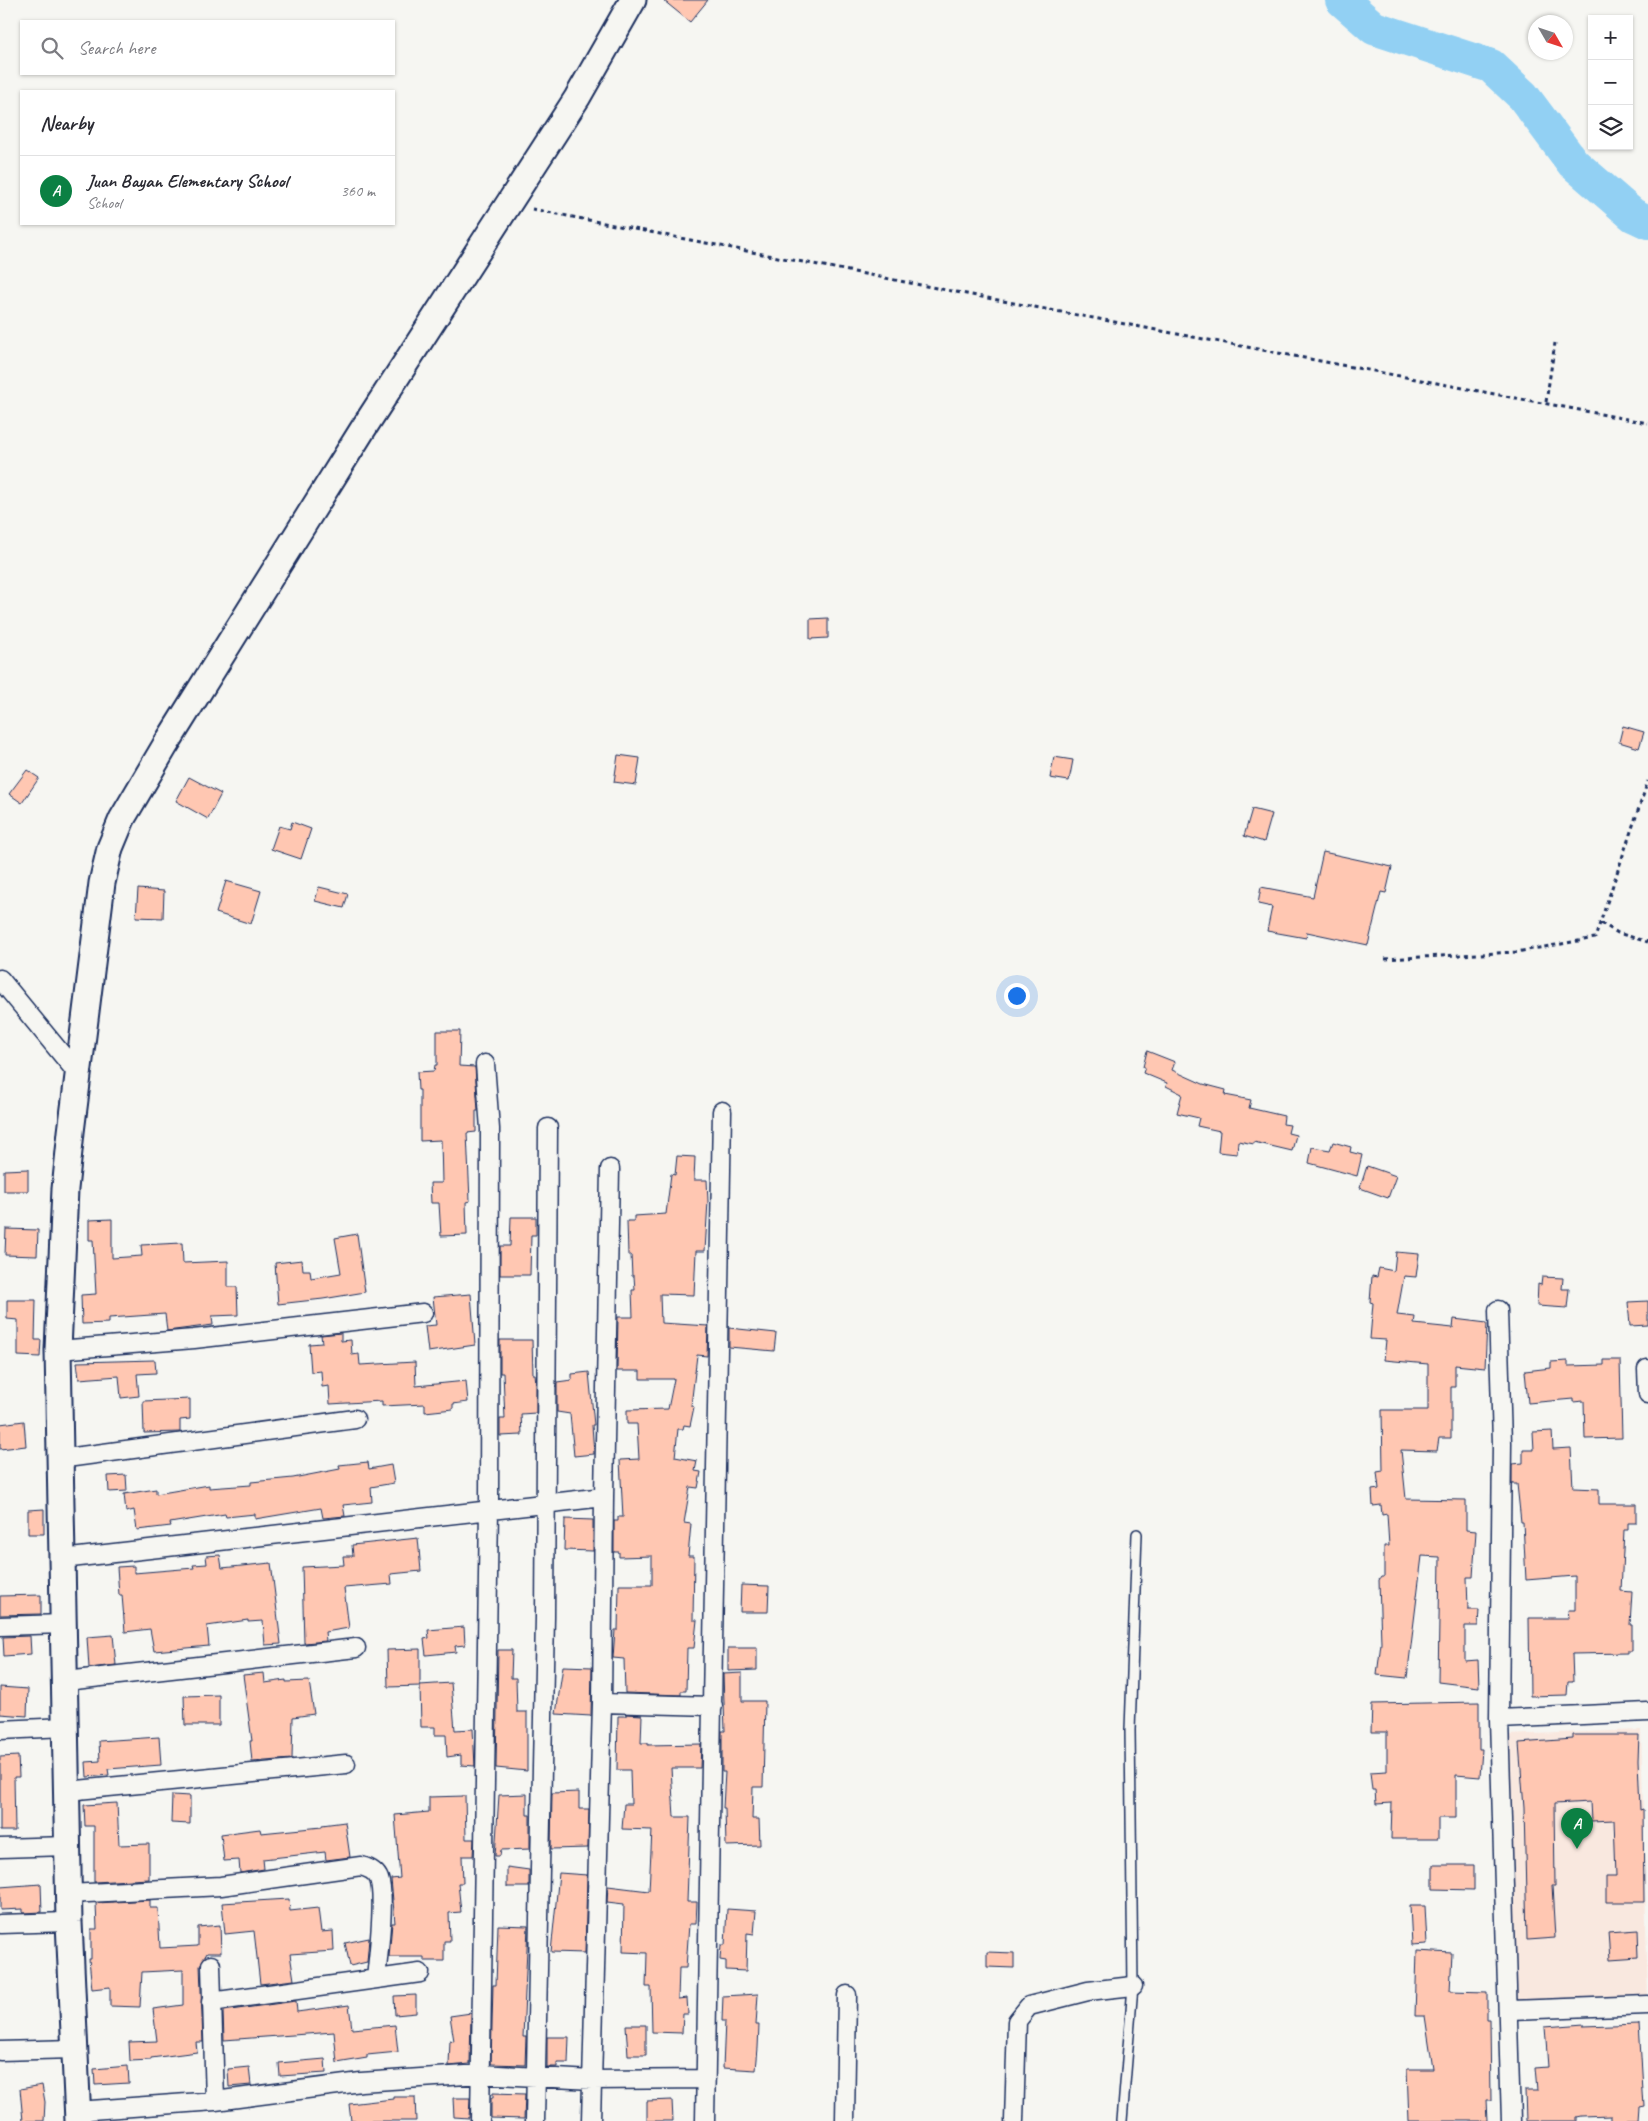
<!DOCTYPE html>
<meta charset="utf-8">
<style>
:root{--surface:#fff;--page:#f2f2f3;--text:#2b2b33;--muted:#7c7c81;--line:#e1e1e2;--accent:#0b8043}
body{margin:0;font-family:Caveat,sans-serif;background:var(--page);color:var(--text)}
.controls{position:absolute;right:15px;top:15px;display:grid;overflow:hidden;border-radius:0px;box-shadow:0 1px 4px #0004}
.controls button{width:45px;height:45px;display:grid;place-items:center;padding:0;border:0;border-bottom:1px solid var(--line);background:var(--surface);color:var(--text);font:25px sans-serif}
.compass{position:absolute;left:1528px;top:15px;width:45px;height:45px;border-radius:50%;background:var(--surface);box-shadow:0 1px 4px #0004;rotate:129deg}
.you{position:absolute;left:1016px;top:995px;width:18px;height:18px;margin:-12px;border:4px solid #fff;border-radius:50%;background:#1a73e8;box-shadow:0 0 0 8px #1a73e833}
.badge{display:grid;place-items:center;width:32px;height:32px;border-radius:50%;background:var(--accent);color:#fff;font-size:16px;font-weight:700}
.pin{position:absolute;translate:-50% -41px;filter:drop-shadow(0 1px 2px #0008)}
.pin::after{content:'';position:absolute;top:26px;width:18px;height:15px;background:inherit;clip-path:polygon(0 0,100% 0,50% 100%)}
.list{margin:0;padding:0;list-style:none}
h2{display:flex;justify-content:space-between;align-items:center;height:65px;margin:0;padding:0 20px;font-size:21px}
h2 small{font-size:16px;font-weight:400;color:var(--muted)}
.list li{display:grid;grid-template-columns:32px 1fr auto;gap:15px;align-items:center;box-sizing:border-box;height:70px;padding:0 20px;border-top:1px solid var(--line)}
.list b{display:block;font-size:19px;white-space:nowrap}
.list p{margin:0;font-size:16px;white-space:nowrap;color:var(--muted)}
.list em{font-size:16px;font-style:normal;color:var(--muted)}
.icon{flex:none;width:28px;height:28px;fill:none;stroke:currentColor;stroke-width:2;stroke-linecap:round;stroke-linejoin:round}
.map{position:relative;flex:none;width:1648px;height:2121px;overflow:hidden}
.search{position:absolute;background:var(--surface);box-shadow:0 1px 4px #0004;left:20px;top:20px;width:375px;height:55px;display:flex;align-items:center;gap:12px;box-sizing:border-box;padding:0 18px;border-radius:0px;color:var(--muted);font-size:19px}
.panel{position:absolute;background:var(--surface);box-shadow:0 1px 4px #0004;left:20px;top:90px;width:375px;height:135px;border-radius:0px}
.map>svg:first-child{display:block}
</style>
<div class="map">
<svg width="1648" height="2121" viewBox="0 0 1648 2121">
<rect width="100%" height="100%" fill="#f6f6f2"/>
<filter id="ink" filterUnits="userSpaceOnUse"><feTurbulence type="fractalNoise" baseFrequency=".02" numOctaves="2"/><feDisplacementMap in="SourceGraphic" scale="10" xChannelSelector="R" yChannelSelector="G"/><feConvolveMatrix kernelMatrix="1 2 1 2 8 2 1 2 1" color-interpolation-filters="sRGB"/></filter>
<g filter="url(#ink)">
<!-- built -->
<path fill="#f9e8df" d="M 1641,1730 L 1648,2000 L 1514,2005 L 1505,1735 Z"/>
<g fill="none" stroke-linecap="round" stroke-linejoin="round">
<!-- river -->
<path stroke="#92d0f3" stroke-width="34" d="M 1342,0 L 1374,28 L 1491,66 L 1523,96 L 1573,163 L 1633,215 L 1648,222"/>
</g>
<!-- building -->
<path fill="#ffc7b2" stroke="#1b2f5e" d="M 663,0 L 708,0 L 690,22 Z
M 828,618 L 828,638 L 810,639 L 810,619 Z
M 1623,726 L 1644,732 L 1639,748 L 1619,742 Z
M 618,755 L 640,758 L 636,785 L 614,782 Z
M 1054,757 L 1073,760 L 1069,781 L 1050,778 Z
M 27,770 L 39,778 L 22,803 L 9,794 Z
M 189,777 L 221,794 L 208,819 L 176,801 Z
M 1252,809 L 1272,814 L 1264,842 L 1244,836 Z
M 292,822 L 311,829 L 301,859 L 271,849 L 279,826 L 290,829 Z
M 1323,852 L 1392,867 L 1386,893 L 1381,892 L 1368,945 L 1307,932 L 1306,938 L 1267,931 L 1272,907 L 1258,904 L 1261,887 L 1313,897 Z
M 226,881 L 261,891 L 251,924 L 216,913 Z
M 319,887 L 348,894 L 344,908 L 315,901 Z
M 138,889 L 164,891 L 163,918 L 136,917 Z
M 437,1031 L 460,1031 L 459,1066 L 475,1067 L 478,1111 L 476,1111 L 476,1132 L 467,1133 L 470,1201 L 466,1202 L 467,1235 L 441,1236 L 439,1203 L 431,1203 L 430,1183 L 442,1183 L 441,1140 L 420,1141 L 420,1090 L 418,1090 L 417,1072 L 434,1071 L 435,1065 L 437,1065 Z
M 1147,1051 L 1175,1062 L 1172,1070 L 1203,1084 L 1226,1090 L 1225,1095 L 1251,1100 L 1249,1108 L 1284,1116 L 1283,1124 L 1290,1125 L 1288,1133 L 1296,1135 L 1292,1151 L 1254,1142 L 1254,1144 L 1238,1141 L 1237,1154 L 1218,1152 L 1220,1131 L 1197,1126 L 1199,1118 L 1177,1113 L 1182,1094 L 1166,1086 L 1167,1083 L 1143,1073 L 1145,1067 L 1143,1067 Z
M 1333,1142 L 1351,1147 L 1350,1152 L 1362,1155 L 1357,1176 L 1309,1163 L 1312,1147 L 1330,1150 Z
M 677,1156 L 695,1157 L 694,1180 L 707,1180 L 708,1201 L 705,1251 L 696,1251 L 694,1295 L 660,1294 L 661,1323 L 708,1326 L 707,1356 L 697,1355 L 691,1406 L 694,1407 L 690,1426 L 684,1425 L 683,1429 L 678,1429 L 675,1457 L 697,1461 L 695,1471 L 701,1472 L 698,1488 L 690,1487 L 684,1523 L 691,1524 L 688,1556 L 694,1556 L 693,1620 L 697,1620 L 694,1648 L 687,1648 L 686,1691 L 681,1691 L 681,1695 L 625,1693 L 624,1659 L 613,1658 L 615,1630 L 618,1630 L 619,1585 L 652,1585 L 652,1556 L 619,1557 L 619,1552 L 614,1552 L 614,1521 L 618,1521 L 618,1517 L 623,1517 L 620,1460 L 639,1459 L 637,1424 L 627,1424 L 627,1410 L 668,1409 L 674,1379 L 640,1379 L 640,1371 L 617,1371 L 618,1317 L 633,1317 L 632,1290 L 635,1290 L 634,1276 L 632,1276 L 631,1255 L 628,1255 L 627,1221 L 634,1221 L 634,1216 L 666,1214 L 671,1174 L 675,1175 Z
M 1367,1166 L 1396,1176 L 1388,1198 L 1360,1188 Z
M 28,1169 L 28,1191 L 4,1191 L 4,1170 Z
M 511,1217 L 536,1217 L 536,1235 L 531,1235 L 530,1275 L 500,1275 L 500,1246 L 510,1246 Z
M 112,1219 L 112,1258 L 142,1256 L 141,1245 L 182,1243 L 183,1263 L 228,1261 L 228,1287 L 237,1287 L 238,1315 L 212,1316 L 213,1325 L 167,1331 L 165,1314 L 109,1318 L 109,1323 L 82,1324 L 81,1295 L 96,1294 L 93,1240 L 89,1240 L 89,1220 Z
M 6,1229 L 38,1230 L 37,1256 L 5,1255 Z
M 357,1234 L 365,1292 L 323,1299 L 278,1304 L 275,1263 L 302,1260 L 303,1270 L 310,1270 L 311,1278 L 341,1273 L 335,1238 Z
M 1396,1252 L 1419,1254 L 1416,1277 L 1404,1276 L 1397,1315 L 1415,1317 L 1414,1324 L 1453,1328 L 1454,1319 L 1487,1323 L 1485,1368 L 1455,1365 L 1455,1387 L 1451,1387 L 1451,1438 L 1439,1438 L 1437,1451 L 1401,1450 L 1406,1499 L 1466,1500 L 1466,1530 L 1476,1531 L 1473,1577 L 1467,1577 L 1468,1610 L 1479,1610 L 1478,1626 L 1465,1626 L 1465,1661 L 1478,1660 L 1479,1687 L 1438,1682 L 1440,1557 L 1422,1556 L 1407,1678 L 1377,1675 L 1381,1643 L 1379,1580 L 1381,1577 L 1384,1577 L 1384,1546 L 1389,1546 L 1387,1514 L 1382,1515 L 1381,1505 L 1373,1506 L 1372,1490 L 1379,1489 L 1377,1472 L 1383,1471 L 1382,1410 L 1428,1410 L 1428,1364 L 1384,1360 L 1386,1340 L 1370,1339 L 1373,1303 L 1370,1302 L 1372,1276 L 1377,1277 L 1379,1268 L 1394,1271 Z
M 1542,1277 L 1563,1278 L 1562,1289 L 1569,1289 L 1567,1308 L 1537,1306 L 1538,1284 L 1541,1285 Z
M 471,1294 L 475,1345 L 428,1352 L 425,1326 L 436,1325 L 433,1297 Z
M 7,1300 L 36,1300 L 35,1340 L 41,1340 L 40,1357 L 18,1356 L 18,1320 L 7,1319 Z
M 1648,1301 L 1648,1325 L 1630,1326 L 1628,1302 Z
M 729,1328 L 776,1333 L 774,1351 L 729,1347 Z
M 341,1333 L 341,1341 L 351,1340 L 352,1355 L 359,1354 L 360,1365 L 415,1362 L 416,1386 L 466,1381 L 468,1402 L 453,1404 L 453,1409 L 425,1412 L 425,1404 L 382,1406 L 382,1401 L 330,1404 L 329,1386 L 322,1387 L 321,1371 L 311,1372 L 309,1344 L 322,1343 L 321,1335 Z
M 500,1340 L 532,1340 L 533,1374 L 535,1374 L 536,1384 L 536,1413 L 521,1414 L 522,1435 L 500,1436 L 500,1419 L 505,1419 L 503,1373 L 500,1373 Z
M 155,1360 L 156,1373 L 137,1374 L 139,1396 L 121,1398 L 119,1376 L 79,1379 L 77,1362 Z
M 1604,1360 L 1620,1360 L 1622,1438 L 1585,1439 L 1584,1401 L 1573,1402 L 1573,1399 L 1528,1403 L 1525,1371 L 1551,1368 L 1551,1362 L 1568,1361 L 1568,1366 L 1604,1365 Z
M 589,1372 L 594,1425 L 592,1425 L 594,1454 L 574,1456 L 570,1414 L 557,1412 L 557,1382 L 572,1380 L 572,1374 Z
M 190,1399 L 190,1419 L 180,1420 L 180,1432 L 144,1433 L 143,1401 Z
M 24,1421 L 26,1446 L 0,1449 L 0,1424 Z
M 1552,1431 L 1553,1449 L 1571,1448 L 1573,1488 L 1599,1489 L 1599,1504 L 1636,1504 L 1636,1523 L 1628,1523 L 1628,1530 L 1624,1530 L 1621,1591 L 1632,1592 L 1630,1625 L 1632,1625 L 1632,1651 L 1627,1651 L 1627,1653 L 1572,1654 L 1573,1682 L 1568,1682 L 1567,1695 L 1530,1696 L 1529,1618 L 1569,1618 L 1568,1610 L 1575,1610 L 1575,1576 L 1526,1580 L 1523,1522 L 1521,1522 L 1517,1484 L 1512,1484 L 1512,1464 L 1523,1463 L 1523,1450 L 1534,1450 L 1533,1432 Z
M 368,1462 L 369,1469 L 391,1465 L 394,1483 L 371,1487 L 372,1502 L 343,1505 L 345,1516 L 323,1518 L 321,1508 L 255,1519 L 255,1514 L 226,1517 L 225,1514 L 170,1523 L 171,1526 L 137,1530 L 134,1510 L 126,1512 L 124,1494 L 156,1489 L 156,1494 L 209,1485 L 209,1488 L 251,1485 L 251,1482 L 293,1478 L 340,1469 L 339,1465 Z
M 126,1475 L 127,1491 L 109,1492 L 108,1476 Z
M 44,1509 L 44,1534 L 28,1534 L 28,1510 Z
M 565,1519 L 593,1520 L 593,1551 L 564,1550 Z
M 418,1538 L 421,1571 L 391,1574 L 392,1584 L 344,1588 L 349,1628 L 325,1632 L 326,1641 L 304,1643 L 302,1567 L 344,1565 L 343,1556 L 353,1556 L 352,1545 Z
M 220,1555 L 222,1568 L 271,1563 L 281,1644 L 265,1645 L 263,1621 L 248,1622 L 248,1620 L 207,1626 L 209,1646 L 154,1651 L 150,1629 L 125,1632 L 122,1595 L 119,1595 L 117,1567 L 134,1566 L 134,1573 L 194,1568 L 193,1565 L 207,1564 L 206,1556 Z
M 741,1585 L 769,1586 L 768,1612 L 740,1612 Z
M 41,1595 L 41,1614 L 0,1615 L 0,1596 Z
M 464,1627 L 465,1645 L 455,1646 L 456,1652 L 426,1655 L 424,1639 L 429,1638 L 428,1630 Z
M 113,1635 L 116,1665 L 89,1668 L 87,1637 Z
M 30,1636 L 31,1654 L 4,1656 L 3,1637 Z
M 728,1648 L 757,1648 L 757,1670 L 728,1671 Z
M 420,1649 L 420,1686 L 388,1687 L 387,1650 Z
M 498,1650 L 512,1650 L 511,1678 L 516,1678 L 517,1712 L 527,1712 L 527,1771 L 496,1768 Z
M 563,1666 L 592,1667 L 591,1716 L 556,1714 Z
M 264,1673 L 265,1683 L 286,1680 L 286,1682 L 309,1681 L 314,1714 L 293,1717 L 292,1759 L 252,1762 L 250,1741 L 252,1741 L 243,1675 Z
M 742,1673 L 742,1701 L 765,1701 L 763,1787 L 753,1787 L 752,1819 L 759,1819 L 760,1845 L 726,1846 L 725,1808 L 723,1808 L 725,1772 L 722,1772 L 722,1731 L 725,1731 L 723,1674 Z
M 451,1683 L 455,1730 L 473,1729 L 475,1766 L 461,1765 L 461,1755 L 447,1757 L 446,1735 L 435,1735 L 435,1727 L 421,1727 L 420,1685 Z
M 0,1687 L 28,1689 L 27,1716 L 0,1714 Z
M 219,1695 L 219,1725 L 185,1725 L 184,1696 Z
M 1479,1702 L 1479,1749 L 1482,1749 L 1480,1777 L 1456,1775 L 1456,1818 L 1438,1818 L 1438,1839 L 1391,1839 L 1392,1803 L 1376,1804 L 1375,1790 L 1372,1790 L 1370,1772 L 1387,1771 L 1387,1732 L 1371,1732 L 1372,1704 Z
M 626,1714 L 642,1715 L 641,1743 L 648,1743 L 648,1745 L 701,1744 L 700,1768 L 671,1768 L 674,1817 L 690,1817 L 687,1902 L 697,1902 L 696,1924 L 689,1924 L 686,1968 L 679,1968 L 678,1999 L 687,1998 L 688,2014 L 683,2014 L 682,2033 L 652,2032 L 651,1987 L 646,1987 L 647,1953 L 623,1952 L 624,1904 L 607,1902 L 608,1886 L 649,1891 L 652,1830 L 622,1829 L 624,1804 L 631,1804 L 630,1770 L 617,1770 L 618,1716 L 626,1716 Z
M 1573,1735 L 1639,1735 L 1638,1760 L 1640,1810 L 1643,1809 L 1644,1902 L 1606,1902 L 1606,1876 L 1616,1876 L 1614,1820 L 1591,1821 L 1590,1802 L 1554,1804 L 1555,1886 L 1552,1886 L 1555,1938 L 1527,1940 L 1524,1808 L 1519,1743 L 1573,1739 Z
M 159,1737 L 161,1765 L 108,1769 L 109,1775 L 87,1777 L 86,1762 L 100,1761 L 99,1741 Z
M 18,1756 L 19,1777 L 14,1777 L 15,1831 L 0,1831 L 0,1757 Z
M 579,1792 L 579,1809 L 589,1809 L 588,1848 L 551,1849 L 552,1793 Z
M 527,1794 L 527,1815 L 530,1815 L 530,1849 L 501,1850 L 500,1856 L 495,1856 L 499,1795 Z
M 172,1795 L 190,1796 L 190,1824 L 171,1823 Z
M 465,1796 L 466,1839 L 474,1839 L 473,1856 L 462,1856 L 463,1883 L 458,1883 L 461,1912 L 449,1913 L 450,1941 L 444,1941 L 444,1961 L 424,1961 L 424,1957 L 389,1957 L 392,1923 L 395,1923 L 391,1879 L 400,1878 L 395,1815 L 429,1812 L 429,1797 Z
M 117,1803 L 119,1845 L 149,1844 L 149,1879 L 94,1882 L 94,1826 L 85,1826 L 84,1805 Z
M 345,1822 L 350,1857 L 326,1860 L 325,1852 L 263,1859 L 264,1869 L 240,1873 L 239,1860 L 224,1861 L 221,1834 L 260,1829 L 261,1833 L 322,1827 L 322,1825 Z
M 1433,1865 L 1474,1865 L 1474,1890 L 1433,1889 Z
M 507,1867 L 529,1870 L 529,1887 L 507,1887 Z
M 559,1873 L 587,1875 L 585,1953 L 551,1952 Z
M 41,1884 L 42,1912 L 23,1913 L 23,1909 L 0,1910 L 0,1887 Z
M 289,1899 L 290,1911 L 318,1908 L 321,1932 L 333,1931 L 334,1951 L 290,1954 L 294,1980 L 260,1984 L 254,1931 L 225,1934 L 222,1903 Z
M 150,1900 L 150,1908 L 158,1908 L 160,1948 L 198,1946 L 198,1927 L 220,1925 L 221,1953 L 207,1953 L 200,1965 L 203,2042 L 196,2042 L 197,2052 L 151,2058 L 151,2060 L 130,2061 L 129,2042 L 157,2041 L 153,2009 L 183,2005 L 183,1970 L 142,1972 L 140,2007 L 110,2006 L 110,1987 L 92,1989 L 89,1959 L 91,1959 L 91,1929 L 97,1929 L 96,1903 Z
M 1410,1906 L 1425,1906 L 1427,1944 L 1412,1945 Z
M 727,1909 L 756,1911 L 754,1934 L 747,1933 L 746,1971 L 726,1970 L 726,1961 L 720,1960 L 721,1945 L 725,1945 Z
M 498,1925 L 528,1926 L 523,2037 L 526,2037 L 525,2065 L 491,2064 L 493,1985 L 496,1985 Z
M 1638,1930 L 1639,1957 L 1610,1959 L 1608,1932 Z
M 369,1938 L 367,1962 L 350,1966 L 345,1943 Z
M 1417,1951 L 1452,1953 L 1450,1991 L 1487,1992 L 1487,2019 L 1490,2019 L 1491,2101 L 1486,2101 L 1487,2121 L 1409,2121 L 1407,2069 L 1433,2069 L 1425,2016 L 1415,2016 Z
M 987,1952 L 1014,1953 L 1014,1968 L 987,1967 Z
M 758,1994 L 756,2025 L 759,2025 L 758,2048 L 756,2070 L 723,2068 L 725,2021 L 722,2021 L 723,1996 Z
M 416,1995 L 416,2013 L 395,2015 L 394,1996 Z
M 296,2001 L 297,2012 L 349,2005 L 352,2029 L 395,2025 L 398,2052 L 367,2055 L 367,2058 L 337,2063 L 334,2032 L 224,2040 L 223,2011 Z
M 471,2013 L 470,2064 L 449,2066 L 450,2040 L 454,2041 L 450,2016 Z
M 1584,2024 L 1584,2026 L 1639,2024 L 1644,2106 L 1639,2107 L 1638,2121 L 1611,2121 L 1611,2115 L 1581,2116 L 1576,2117 L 1576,2121 L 1526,2121 L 1525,2091 L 1537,2091 L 1535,2068 L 1548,2067 L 1545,2027 Z
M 626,2025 L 646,2025 L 646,2055 L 628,2055 Z
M 547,2037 L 569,2037 L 568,2063 L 557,2063 L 557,2067 L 547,2067 Z
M 325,2059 L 326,2073 L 280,2076 L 279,2063 Z
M 128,2066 L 129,2083 L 95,2085 L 94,2069 Z
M 249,2067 L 251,2085 L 229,2087 L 228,2069 Z
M 42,2085 L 45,2102 L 44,2121 L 23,2121 L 20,2089 Z
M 493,2093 L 525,2094 L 524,2119 L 491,2118 L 491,2098 L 493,2098 Z
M 393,2097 L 415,2097 L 416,2121 L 351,2121 L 349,2104 L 393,2099 Z
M 453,2098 L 470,2098 L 469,2118 L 454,2117 Z
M 672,2100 L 673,2121 L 647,2121 L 647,2101 Z"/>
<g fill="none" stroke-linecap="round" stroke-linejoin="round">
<!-- lane casing -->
<g stroke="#1b2f5e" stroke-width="12">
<path id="lane" d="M 1122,2121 L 1133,1986 L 1130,1730 L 1137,1534"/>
</g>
<!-- street casing -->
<g stroke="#1b2f5e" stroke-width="21">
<path id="street" d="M 0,979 L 78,1074
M 1498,1310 L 1502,1443 L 1499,1719 L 1511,2121
M 58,1350 L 194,1339 L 423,1313
M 1647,1369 L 1648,1394
M 59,1459 L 355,1419
M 62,1559 L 604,1497
M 0,1626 L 64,1624
M 66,1681 L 356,1648
M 602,1703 L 713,1706
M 1499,1719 L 1648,1712
M 0,1730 L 66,1727
M 67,1791 L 346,1764
M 0,1848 L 68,1846
M 69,1894 L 221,1886 L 361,1866 C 369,1868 376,1871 379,1879 C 386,1898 378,1956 376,1979
M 0,1924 L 69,1922
M 211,1965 L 215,2101
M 211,2002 L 420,1973
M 1509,2010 L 1648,2005
M 0,2051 L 74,2049
M 77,2111 L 215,2101 L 361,2082 L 481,2074 L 592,2080 L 706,2079
M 480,2121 L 489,1508 L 490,1129 L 485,1064
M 535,2121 L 545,1617 L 548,1128
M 591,2121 L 602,1703 L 604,1497 L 610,1169
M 705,2121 L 722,1111
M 845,2121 L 847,1995
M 1014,2121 L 1017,2021 L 1029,2006 L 1088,1991 L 1133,1986"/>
</g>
<!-- secondary casing -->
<g stroke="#1b2f5e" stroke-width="29">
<path id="secondary" d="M 78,2121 L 69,1922 L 58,1350 L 65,1189 L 71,1132 L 102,883 L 110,848 L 122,819 L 165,746 L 363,429 L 577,98 L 633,0"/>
</g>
<!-- path -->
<path stroke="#1b2f5e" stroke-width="3" stroke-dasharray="4 4" stroke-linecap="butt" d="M 532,209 L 982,297 L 1648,423
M 1546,402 L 1555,343
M 1601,923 L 1618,933 L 1648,942
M 1385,959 L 1516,952 L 1595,938 L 1648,781"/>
<!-- lane -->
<use href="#lane" stroke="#f6f6f2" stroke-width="9"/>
<!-- street -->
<use href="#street" stroke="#f6f6f2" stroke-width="18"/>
<!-- secondary -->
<use href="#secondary" stroke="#f6f6f2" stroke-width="25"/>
</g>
</g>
</svg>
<div class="controls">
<button>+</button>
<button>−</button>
<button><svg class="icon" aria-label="layers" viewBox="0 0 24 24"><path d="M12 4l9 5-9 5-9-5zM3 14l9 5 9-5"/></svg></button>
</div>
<svg class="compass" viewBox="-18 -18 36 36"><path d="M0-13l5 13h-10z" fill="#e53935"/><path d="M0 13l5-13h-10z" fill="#7c7c81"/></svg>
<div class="you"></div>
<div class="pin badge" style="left:1577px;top:1849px">A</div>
<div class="search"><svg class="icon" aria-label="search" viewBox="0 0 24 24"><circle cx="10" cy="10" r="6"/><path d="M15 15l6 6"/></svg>Search here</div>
<section class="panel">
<h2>Nearby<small></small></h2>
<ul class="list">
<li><span class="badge">A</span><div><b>Juan Bayan Elementary School</b><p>School</p></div><em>360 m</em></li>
</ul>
</section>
</div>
